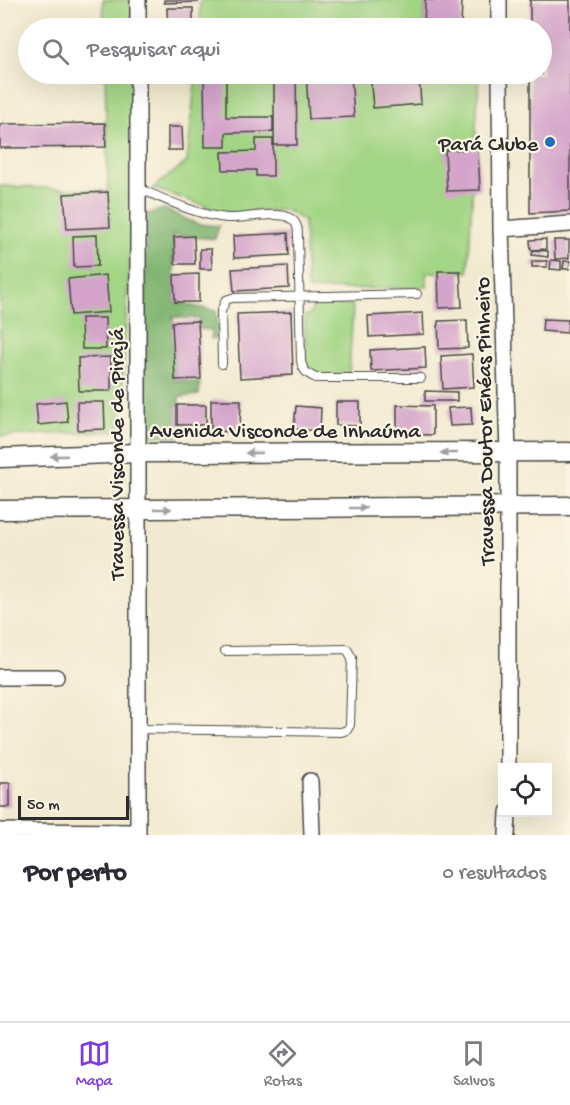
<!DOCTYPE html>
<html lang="pt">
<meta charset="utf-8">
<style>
:root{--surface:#fff;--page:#f7f7f7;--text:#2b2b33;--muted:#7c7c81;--line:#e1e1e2;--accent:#7c3aed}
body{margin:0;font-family:"Gochi Hand",sans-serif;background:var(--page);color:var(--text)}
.controls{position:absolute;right:18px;bottom:18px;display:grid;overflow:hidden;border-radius:0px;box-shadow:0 6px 24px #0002}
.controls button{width:54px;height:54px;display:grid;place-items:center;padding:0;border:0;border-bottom:2px solid var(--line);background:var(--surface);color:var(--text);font:30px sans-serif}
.scale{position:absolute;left:18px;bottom:15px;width:111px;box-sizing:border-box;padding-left:6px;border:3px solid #2b2b2b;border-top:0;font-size:16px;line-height:21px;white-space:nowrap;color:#2b2b2b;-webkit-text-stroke:4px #fcf5e5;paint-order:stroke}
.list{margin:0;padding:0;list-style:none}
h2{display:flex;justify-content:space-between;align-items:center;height:78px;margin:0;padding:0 24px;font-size:26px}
h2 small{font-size:20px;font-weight:400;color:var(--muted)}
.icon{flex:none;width:33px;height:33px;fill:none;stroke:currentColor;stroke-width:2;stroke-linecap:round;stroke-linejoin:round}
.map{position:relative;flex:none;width:570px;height:835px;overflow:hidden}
.search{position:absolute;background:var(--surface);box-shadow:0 6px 24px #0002;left:18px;right:18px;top:18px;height:66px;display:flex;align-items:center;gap:15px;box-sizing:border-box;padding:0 21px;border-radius:33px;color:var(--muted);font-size:22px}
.sheet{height:186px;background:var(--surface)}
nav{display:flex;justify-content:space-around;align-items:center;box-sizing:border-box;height:84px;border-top:2px solid var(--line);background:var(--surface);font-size:16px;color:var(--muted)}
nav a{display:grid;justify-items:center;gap:3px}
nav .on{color:var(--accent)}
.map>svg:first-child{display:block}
</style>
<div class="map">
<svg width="570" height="835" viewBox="0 0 570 835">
<rect width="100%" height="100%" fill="#fcf5e5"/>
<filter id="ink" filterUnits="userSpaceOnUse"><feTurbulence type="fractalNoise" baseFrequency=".0167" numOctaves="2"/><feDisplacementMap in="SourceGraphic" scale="12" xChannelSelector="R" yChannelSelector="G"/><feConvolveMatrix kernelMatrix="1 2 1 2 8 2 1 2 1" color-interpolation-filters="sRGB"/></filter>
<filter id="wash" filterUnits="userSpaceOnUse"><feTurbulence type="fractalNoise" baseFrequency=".008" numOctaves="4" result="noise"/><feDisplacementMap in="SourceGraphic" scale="24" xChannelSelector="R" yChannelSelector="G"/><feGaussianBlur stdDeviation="1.35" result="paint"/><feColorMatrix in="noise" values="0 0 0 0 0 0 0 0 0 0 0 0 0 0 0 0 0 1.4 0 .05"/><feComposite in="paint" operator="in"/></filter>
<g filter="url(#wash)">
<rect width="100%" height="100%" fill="#f2ead0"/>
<!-- green -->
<path fill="#a2d584" stroke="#668058" stroke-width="1.5" d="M 103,0 L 132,0 L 132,28 L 104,28 Z
M 200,0 L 425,0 L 424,28 L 200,28 Z
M 105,74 L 132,74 L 133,198 L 120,431 L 0,436 L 0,186 L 108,191 Z
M 196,74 L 479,74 L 468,272 L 427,272 L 427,287 L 307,290 L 304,221 L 286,210 L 225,213 L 153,188 L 187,162 Z
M 312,303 L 353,305 L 349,374 L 320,375 L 311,371 L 305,363 L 305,316 L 312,313 Z"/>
<!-- forest -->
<path fill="#81b672" stroke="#56704e" stroke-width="1.5" d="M 164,209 L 197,224 L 219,226 L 215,239 L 173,235 L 175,302 L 216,311 L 219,336 L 211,339 L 212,330 L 199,329 L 200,319 L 173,317 L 175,380 L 200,383 L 199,395 L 179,397 L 178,437 L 145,435 L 146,214 Z"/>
<g id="blocks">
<!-- building -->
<path fill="#d4a4cb" d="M 164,0 L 198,0 L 198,2 L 164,3 Z
M 425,0 L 462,0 L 461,28 L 424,28 Z
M 530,0 L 570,0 L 570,211 L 530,213 L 530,74 L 542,74 L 542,28 L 530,28 Z
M 167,8 L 193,8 L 193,28 L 168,28 Z
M 204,74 L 226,74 L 226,117 L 273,117 L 273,132 L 226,133 L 226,147 L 205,147 Z
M 274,74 L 296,74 L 297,145 L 274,145 Z
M 306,74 L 351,74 L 354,117 L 309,119 Z
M 370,74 L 419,74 L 421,104 L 373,108 Z
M 105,123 L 106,147 L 0,148 L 0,124 Z
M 168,127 L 182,127 L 183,150 L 168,150 Z
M 256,139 L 273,139 L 273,176 L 256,176 L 256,170 L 223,170 L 222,152 L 256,151 Z
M 478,149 L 480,190 L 447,191 L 445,150 Z
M 108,192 L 110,227 L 67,229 L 64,194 Z
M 288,233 L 289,255 L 234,258 L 233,236 Z
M 97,235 L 98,266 L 74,267 L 73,236 Z
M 194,236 L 195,264 L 175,264 L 174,237 Z
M 546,239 L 546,249 L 531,250 L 530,240 Z
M 554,240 L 569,240 L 569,258 L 555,259 Z
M 200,249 L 211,249 L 212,269 L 200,269 Z
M 533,250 L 548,251 L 548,257 L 532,255 Z
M 551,260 L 561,261 L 561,270 L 550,269 Z
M 532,261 L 547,261 L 547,267 L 532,267 Z
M 564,261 L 570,261 L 569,269 L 563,269 Z
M 288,266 L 289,288 L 234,291 L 232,269 Z
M 438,271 L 460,271 L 462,307 L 439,308 Z
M 199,274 L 199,302 L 175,302 L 174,275 Z
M 106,275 L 109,312 L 71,315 L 68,279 Z
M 291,312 L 293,375 L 240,378 L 237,314 Z
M 423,313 L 424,334 L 369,337 L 368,316 Z
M 81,318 L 105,318 L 106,349 L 82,349 Z
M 543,319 L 568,320 L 567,333 L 542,331 Z
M 467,320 L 468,348 L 439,349 L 438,321 Z
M 198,321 L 201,379 L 175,380 L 172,322 Z
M 425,347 L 426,368 L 371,371 L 370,350 Z
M 472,354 L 474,387 L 443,389 L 441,356 Z
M 111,357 L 111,391 L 79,391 L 78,358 Z
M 425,391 L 457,392 L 457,401 L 425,401 Z
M 211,400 L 241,400 L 240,432 L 211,431 Z
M 66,401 L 68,422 L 38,425 L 36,404 Z
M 77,402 L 104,402 L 105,429 L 78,430 Z
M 336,402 L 360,402 L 360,426 L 336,425 Z
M 177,405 L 206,405 L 206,425 L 177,425 Z
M 397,405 L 433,406 L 433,435 L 397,434 Z
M 296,406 L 321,408 L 320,431 L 294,429 Z
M 471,407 L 472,425 L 450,426 L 448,408 Z
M 0,783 L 10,783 L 10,807 L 0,807 Z"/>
</g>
</g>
<g filter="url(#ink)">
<use href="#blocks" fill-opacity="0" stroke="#494844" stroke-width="1.5"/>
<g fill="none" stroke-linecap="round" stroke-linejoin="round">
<!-- service casing -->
<g stroke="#494844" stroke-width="10">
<path id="service" d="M 138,188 C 166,200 197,215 227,218 C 243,219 276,211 288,217 C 297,221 298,228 298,236 L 301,361 C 303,371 307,374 316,378 L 421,378
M 222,364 L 221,311 L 226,300 L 232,298 L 417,294
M 137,729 L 341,732 L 347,730 L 350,725 L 352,658 L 347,649 L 225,651"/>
</g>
<!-- minor casing -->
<g stroke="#494844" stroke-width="18">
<path id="minor" d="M 138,0 L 138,28
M 499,0 L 499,28
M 500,74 L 501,229 L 508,453 L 508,768
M 501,229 L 570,224
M 0,677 L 56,677
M 310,781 L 312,835
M 0,831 L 138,832
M 138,835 L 138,74
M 507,835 L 508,812"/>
</g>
<!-- tertiary casing -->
<g stroke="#494844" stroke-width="21">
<path id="tertiary" d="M 0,458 L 138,453 L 570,452
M 0,510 L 570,506"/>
</g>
<!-- service -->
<use href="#service" stroke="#fff" stroke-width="8"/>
<!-- minor -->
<use href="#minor" stroke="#fff" stroke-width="15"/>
<!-- tertiary -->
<use href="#tertiary" stroke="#fff" stroke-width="18"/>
</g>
<!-- one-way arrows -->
<defs><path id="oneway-solid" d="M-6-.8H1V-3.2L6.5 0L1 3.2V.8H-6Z" transform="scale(1.5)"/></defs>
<g fill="#a0a0a0">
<use href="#oneway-solid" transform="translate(254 453) rotate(-180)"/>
<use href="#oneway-solid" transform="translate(449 453) rotate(-180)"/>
<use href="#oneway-solid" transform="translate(59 456) rotate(178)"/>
<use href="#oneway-solid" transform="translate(358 508)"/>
<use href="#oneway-solid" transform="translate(163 509)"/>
</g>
</g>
<!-- markers -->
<circle fill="#1f6fb2" stroke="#fcf5e5" stroke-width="2" cx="550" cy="142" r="6"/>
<g text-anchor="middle" stroke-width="4.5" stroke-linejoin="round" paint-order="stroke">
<!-- poi labels -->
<g font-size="22" fill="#2b2b2b" stroke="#fcf5e5" text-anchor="end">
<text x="538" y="150">Pará Clube</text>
</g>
<!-- street labels -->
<g font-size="22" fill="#2b2b2b" stroke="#fcf5e5">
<text transform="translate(483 421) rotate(-91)" y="8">Travessa Doutor Enéas Pinheiro</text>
<text x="285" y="437">Avenida Visconde de Inhaúma</text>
<text transform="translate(115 454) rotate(-90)" y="8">Travessa Visconde de Pirajá</text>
</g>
</g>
</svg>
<div class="controls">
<button><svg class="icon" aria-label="locate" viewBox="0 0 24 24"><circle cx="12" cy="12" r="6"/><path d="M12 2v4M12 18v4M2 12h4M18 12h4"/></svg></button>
</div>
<div class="scale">50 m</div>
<div class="search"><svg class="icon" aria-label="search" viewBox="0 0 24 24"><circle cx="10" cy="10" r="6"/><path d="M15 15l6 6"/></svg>Pesquisar aqui</div>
</div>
<section class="sheet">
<h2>Por perto<small>0 resultados</small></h2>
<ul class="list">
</ul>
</section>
<nav>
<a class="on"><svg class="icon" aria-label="map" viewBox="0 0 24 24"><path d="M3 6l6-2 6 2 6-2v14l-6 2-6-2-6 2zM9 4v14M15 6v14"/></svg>Mapa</a>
<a><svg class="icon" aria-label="directions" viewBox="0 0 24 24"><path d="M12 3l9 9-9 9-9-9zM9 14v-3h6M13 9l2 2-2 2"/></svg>Rotas</a>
<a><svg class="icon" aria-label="saved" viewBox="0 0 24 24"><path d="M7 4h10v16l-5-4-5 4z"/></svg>Salvos</a>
</nav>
